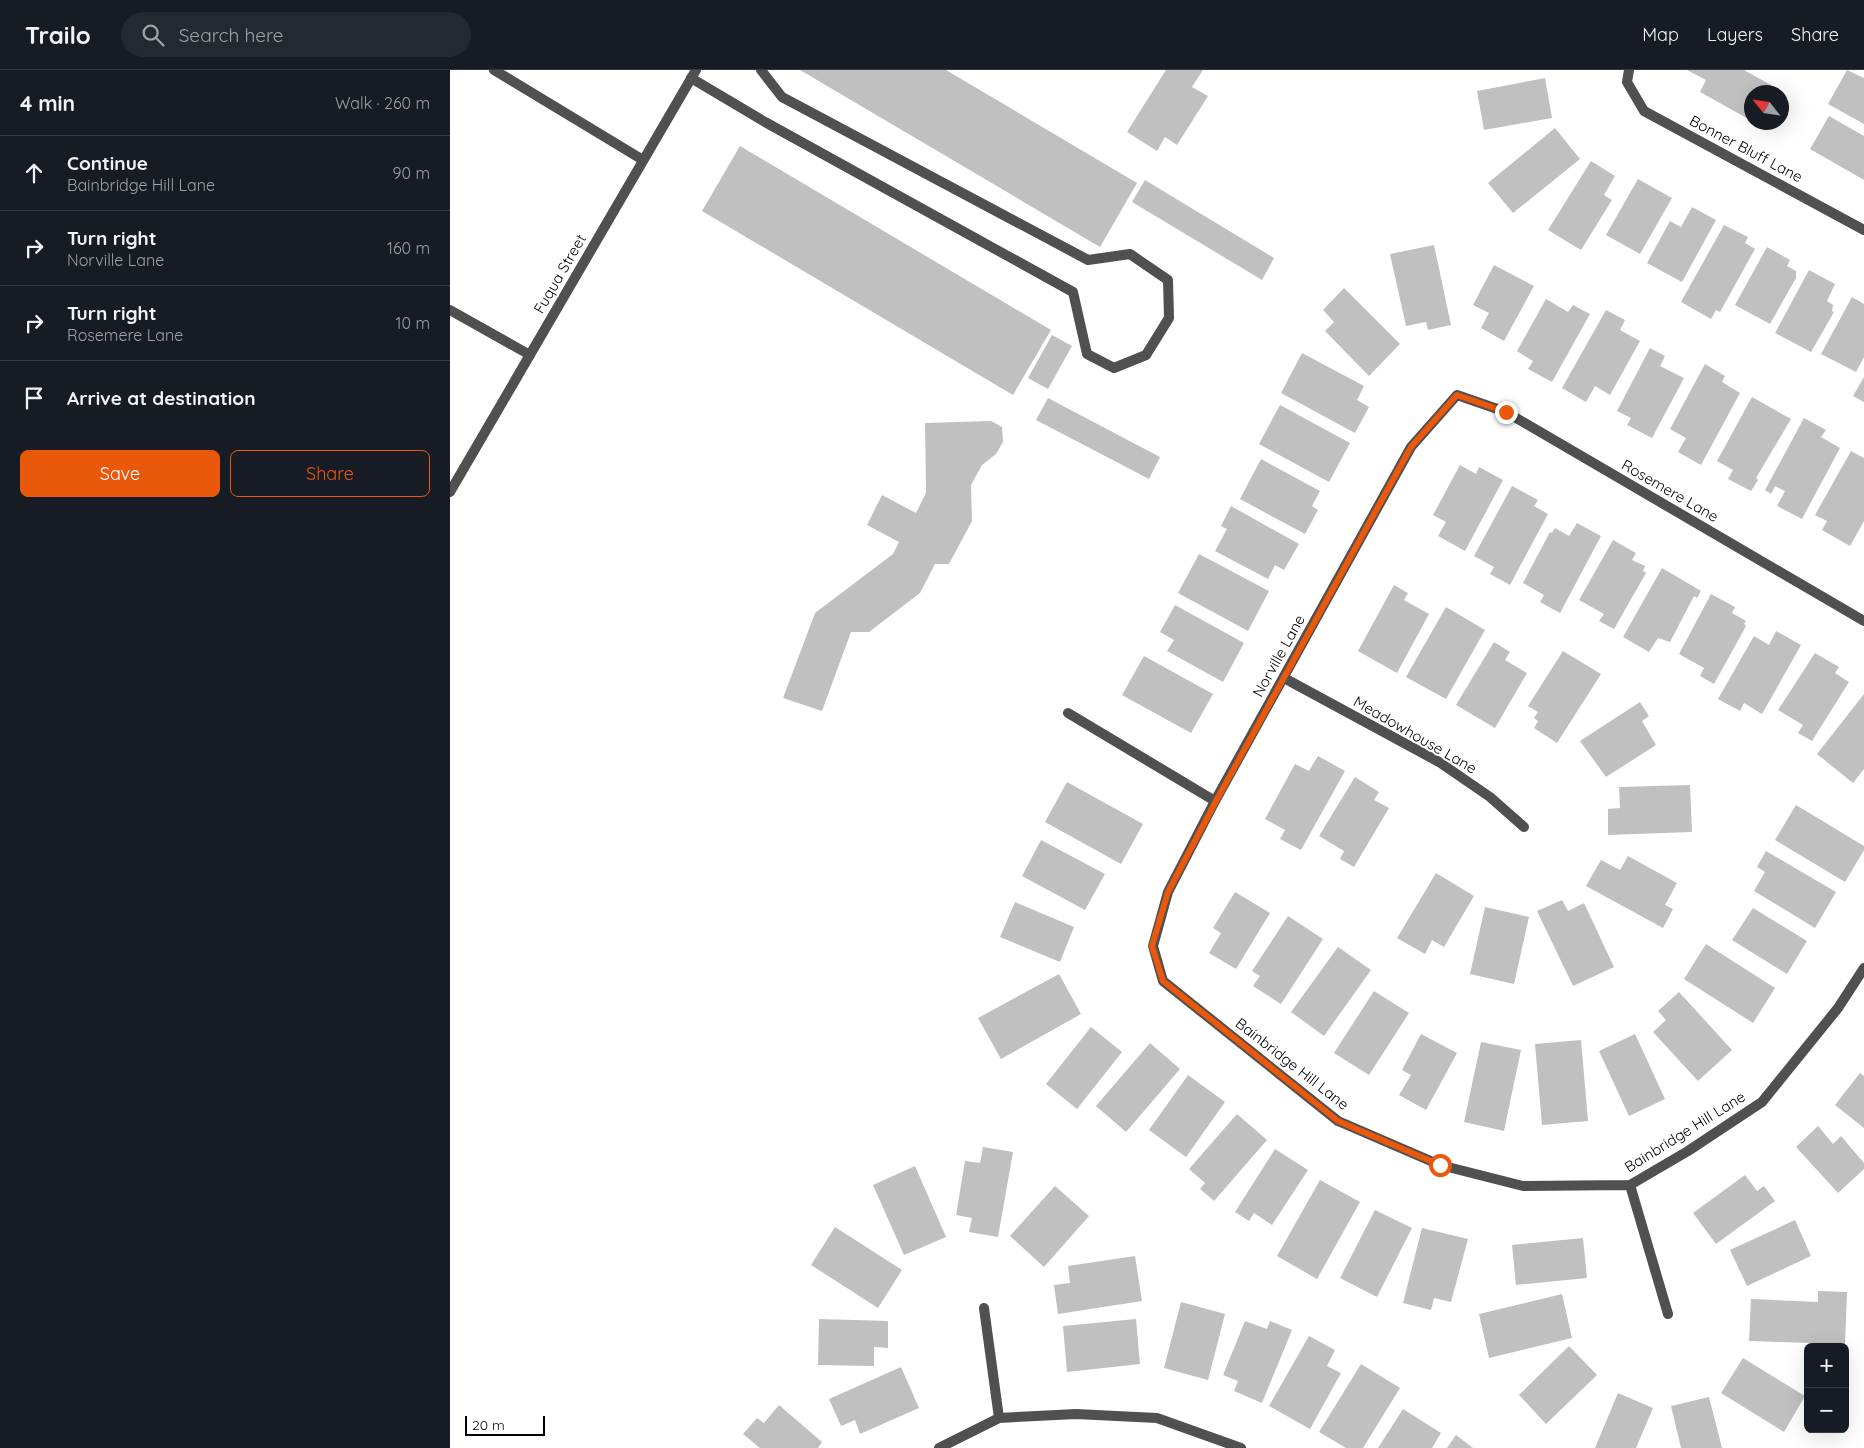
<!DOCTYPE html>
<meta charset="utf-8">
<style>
:root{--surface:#171b24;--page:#242831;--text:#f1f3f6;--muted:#9ea1a6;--line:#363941;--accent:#ea580c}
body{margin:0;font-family:Quicksand,sans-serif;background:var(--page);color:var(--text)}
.controls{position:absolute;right:15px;bottom:15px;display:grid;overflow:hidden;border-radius:8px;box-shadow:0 5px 20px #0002}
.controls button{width:45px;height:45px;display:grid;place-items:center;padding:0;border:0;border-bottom:1px solid var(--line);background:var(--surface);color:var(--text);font:25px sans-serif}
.compass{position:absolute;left:1294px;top:15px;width:45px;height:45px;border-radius:50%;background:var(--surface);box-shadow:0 5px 20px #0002;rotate:300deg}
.scale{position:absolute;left:15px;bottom:12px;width:80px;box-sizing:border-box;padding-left:5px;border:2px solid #000;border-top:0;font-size:14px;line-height:18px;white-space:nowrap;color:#000;-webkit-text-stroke:4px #fff;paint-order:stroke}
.stop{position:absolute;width:15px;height:15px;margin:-11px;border:4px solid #ea580c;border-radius:50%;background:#fff}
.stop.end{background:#ea580c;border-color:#fff;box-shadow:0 1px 5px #0008}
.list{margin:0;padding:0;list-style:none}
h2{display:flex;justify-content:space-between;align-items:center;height:65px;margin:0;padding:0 20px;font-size:21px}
h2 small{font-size:16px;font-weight:400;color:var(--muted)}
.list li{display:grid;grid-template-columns:32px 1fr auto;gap:15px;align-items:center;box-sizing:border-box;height:75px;padding:0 20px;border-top:1px solid var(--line)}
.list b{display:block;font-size:19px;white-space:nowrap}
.list p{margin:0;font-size:16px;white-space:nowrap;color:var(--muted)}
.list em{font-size:16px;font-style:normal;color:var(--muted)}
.actions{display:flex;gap:10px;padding:15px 20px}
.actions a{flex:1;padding:11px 0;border:1px solid var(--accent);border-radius:8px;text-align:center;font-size:18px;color:var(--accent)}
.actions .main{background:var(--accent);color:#fff}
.icon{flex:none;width:28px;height:28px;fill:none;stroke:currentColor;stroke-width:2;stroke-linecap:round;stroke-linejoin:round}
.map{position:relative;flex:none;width:1414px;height:1378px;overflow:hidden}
header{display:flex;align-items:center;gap:30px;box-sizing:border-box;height:70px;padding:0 25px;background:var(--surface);border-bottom:1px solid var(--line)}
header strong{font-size:24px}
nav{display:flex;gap:28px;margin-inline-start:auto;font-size:18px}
.search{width:350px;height:45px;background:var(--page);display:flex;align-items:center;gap:12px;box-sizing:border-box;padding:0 18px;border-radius:28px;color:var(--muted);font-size:19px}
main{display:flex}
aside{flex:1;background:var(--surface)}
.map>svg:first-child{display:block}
</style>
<header>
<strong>Trailo</strong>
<div class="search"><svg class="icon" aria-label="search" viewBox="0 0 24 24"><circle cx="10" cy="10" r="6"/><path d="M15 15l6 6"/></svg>Search here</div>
<nav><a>Map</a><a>Layers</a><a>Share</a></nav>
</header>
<main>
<aside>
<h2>4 min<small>Walk · 260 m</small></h2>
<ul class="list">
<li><svg class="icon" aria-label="ahead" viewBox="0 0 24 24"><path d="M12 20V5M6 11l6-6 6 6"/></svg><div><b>Continue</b><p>Bainbridge Hill Lane</p></div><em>90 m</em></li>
<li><svg class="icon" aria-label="right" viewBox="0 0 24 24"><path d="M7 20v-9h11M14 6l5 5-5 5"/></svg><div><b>Turn right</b><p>Norville Lane</p></div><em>160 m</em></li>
<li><svg class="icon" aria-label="right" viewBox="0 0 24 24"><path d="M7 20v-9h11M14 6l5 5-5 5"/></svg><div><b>Turn right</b><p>Rosemere Lane</p></div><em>10 m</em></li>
<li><svg class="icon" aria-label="arrive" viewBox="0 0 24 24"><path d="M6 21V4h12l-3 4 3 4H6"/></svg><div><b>Arrive at destination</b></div></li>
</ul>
<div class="actions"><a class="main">Save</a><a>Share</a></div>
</aside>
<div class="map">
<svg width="1414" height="1378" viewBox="0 0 1414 1378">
<rect width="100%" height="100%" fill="#fff"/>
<!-- building -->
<path fill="#c0c0c0" d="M 350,0 L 496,0 L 687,113 L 650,177 Z
M 716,0 L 753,0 L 742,17 L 758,26 L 727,75 L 715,67 L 707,81 L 677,62 Z
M 1237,0 L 1294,0 L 1321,15 L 1317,22 L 1302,22 L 1302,51 L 1250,22 L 1256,10 Z
M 1397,0 L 1414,8 L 1414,54 L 1378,34 Z
M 1095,8 L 1102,48 L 1034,60 L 1027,21 Z
M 1379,46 L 1414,66 L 1414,110 L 1360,79 Z
M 1105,58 L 1130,89 L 1063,143 L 1038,113 Z
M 290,76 L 601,260 L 563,325 L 252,141 Z
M 1141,91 L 1165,106 L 1154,125 L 1162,130 L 1131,180 L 1098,160 Z
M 1188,109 L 1222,128 L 1190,184 L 1156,165 Z
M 695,110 L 824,188 L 812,210 L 682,132 Z
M 1242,137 L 1266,150 L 1232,212 L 1197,193 L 1220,151 L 1231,157 Z
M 1274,155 L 1298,167 L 1295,173 L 1305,179 L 1270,242 L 1266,240 L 1261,249 L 1231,232 Z
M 984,175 L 1001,255 L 978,260 L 976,252 L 956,256 L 940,184 Z
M 1317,177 L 1340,190 L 1337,196 L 1346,201 L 1346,208 L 1320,254 L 1285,235 Z
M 1044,195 L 1084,216 L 1054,271 L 1031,258 L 1039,243 L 1023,235 Z
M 1359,200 L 1385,214 L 1377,231 L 1383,235 L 1382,241 L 1384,242 L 1361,282 L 1325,263 Z
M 894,218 L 950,274 L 919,306 L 875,261 L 884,252 L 873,240 Z
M 1402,227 L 1414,234 L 1414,287 L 1406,302 L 1371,284 Z
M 1096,229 L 1118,242 L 1123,235 L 1140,244 L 1102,312 L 1078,299 L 1083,291 L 1067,281 Z
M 1156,240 L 1175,250 L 1170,260 L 1190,271 L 1160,325 L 1145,316 L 1136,332 L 1112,318 Z
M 602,265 L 622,276 L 598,319 L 578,308 Z
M 1200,278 L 1215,286 L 1210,296 L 1234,308 L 1202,368 L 1177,355 L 1181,348 L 1167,341 Z
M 852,283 L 914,316 L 907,330 L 919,337 L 905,363 L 831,323 Z
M 1255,294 L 1275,306 L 1272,312 L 1290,323 L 1251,395 L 1228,382 L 1236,368 L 1220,359 Z
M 1414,307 L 1414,332 L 1403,326 Z
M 1302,327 L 1341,349 L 1306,408 L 1308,410 L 1301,421 L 1278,409 L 1283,400 L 1267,391 Z
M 598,328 L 710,387 L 699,409 L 586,350 Z
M 830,335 L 900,373 L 879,412 L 809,374 Z
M 1354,348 L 1376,360 L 1371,367 L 1390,378 L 1352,449 L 1327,436 L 1335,421 L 1325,416 L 1321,424 L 1315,420 Z
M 541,351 L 552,357 L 553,372 L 546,384 L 532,395 L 521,415 L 522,451 L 499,494 L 485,494 L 470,523 L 419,562 L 401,562 L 372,641 L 333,628 L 365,543 L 443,484 L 449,472 L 417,455 L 432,425 L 466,443 L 476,423 L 475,353 Z
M 1401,381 L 1414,388 L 1414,451 L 1400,476 L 1372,460 L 1377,451 L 1365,445 Z
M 811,389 L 870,421 L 862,436 L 868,440 L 855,464 L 790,429 Z
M 1010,395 L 1026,404 L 1029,397 L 1053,410 L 1015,481 L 988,466 L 996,452 L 983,445 Z
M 1062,416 L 1088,430 L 1084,436 L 1098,444 L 1060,515 L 1040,504 L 1044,497 L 1024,486 Z
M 781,436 L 849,474 L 834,500 L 825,495 L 818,509 L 765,481 L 777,459 L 771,456 Z
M 1127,453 L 1151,466 L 1110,543 L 1090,532 L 1094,525 L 1073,513 L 1100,462 L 1102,463 L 1105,458 L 1119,466 Z
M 1163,470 L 1186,483 L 1182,490 L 1195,496 L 1193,501 L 1196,503 L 1164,559 L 1149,551 L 1154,544 L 1129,530 Z
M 749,484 L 819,521 L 798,561 L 728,523 Z
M 1212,498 L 1251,521 L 1247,528 L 1244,526 L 1220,572 L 1208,568 L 1199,582 L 1173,567 Z
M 944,515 L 958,523 L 954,530 L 979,544 L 947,603 L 908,581 Z
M 1261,524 L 1285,537 L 1282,543 L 1296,551 L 1294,554 L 1296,556 L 1264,614 L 1250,606 L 1254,598 L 1229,584 Z
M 725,535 L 794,573 L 773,612 L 717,581 L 724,570 L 710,562 Z
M 996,537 L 1035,560 L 996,629 L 956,607 Z
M 1326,561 L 1351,575 L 1312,644 L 1294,633 L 1290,641 L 1268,629 L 1304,566 L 1319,575 Z
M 1044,572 L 1060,582 L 1055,590 L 1077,603 L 1045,658 L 1006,635 Z
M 1113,581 L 1151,604 L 1107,673 L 1084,658 L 1088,651 L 1084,648 L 1088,642 L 1078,636 Z
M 1365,583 L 1389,597 L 1385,603 L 1399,612 L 1362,671 L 1348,663 L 1353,655 L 1328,640 Z
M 694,586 L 763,624 L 741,663 L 672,625 Z
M 1414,624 L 1414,699 L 1403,713 L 1367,684 Z
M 1190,632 L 1199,646 L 1192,651 L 1206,675 L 1156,707 L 1130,671 Z
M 868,686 L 895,701 L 851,780 L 830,769 L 835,760 L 815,749 L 845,694 L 859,701 Z
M 905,707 L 929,722 L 924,730 L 939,738 L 904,797 L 890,789 L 894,781 L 869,766 Z
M 617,712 L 693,754 L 671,794 L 595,752 Z
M 1240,715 L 1242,762 L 1158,765 L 1158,739 L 1170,738 L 1169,717 Z
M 1346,735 L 1414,776 L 1414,780 L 1395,812 L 1325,770 Z
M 591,770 L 655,804 L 635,840 L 572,806 Z
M 1316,781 L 1386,822 L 1365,858 L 1304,821 L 1315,802 L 1307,797 Z
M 1178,786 L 1227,813 L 1215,835 L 1223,839 L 1213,858 L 1136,816 L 1151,790 L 1170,800 Z
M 986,803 L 1024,826 L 994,877 L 982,870 L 975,884 L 947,868 Z
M 785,822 L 820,843 L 786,899 L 759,883 L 771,863 L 763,858 Z
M 1112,830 L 1118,841 L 1134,833 L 1164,897 L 1123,916 L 1087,841 Z
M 565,832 L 624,857 L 610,892 L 550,867 Z
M 1035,837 L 1079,847 L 1064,914 L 1020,904 Z
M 1303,838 L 1357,871 L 1337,904 L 1282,870 Z
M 838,846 L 873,869 L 831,934 L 803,916 L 810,906 L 802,901 Z
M 1256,874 L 1325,918 L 1303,953 L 1234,909 Z
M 888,877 L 921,900 L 874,966 L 841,942 Z
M 609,904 L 631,944 L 551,989 L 528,948 Z
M 924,921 L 959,943 L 919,1005 L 884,983 Z
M 1229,922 L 1282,980 L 1248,1011 L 1203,962 L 1216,950 L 1208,941 Z
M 641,957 L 672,982 L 627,1039 L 596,1014 Z
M 971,964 L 1007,983 L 976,1040 L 949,1025 L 961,1005 L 952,1000 Z
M 1185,964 L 1215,1029 L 1179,1046 L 1149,981 Z
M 1131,970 L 1138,1051 L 1092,1055 L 1085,974 Z
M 1031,972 L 1071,980 L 1054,1061 L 1014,1052 Z
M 700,973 L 730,999 L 676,1062 L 646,1036 Z
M 1410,1003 L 1414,1006 L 1414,1058 L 1385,1035 Z
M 738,1005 L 775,1032 L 736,1087 L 699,1060 Z
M 787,1044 L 817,1070 L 764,1131 L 750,1119 L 755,1113 L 739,1099 Z
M 1368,1056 L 1383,1074 L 1391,1066 L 1414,1093 L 1414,1099 L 1388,1123 L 1346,1077 Z
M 533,1077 L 563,1082 L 548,1167 L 519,1162 L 522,1148 L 506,1145 L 515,1091 L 530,1093 Z
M 825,1079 L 858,1100 L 822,1155 L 804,1143 L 799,1151 L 785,1142 Z
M 465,1096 L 496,1167 L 454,1185 L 423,1115 Z
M 1295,1105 L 1307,1121 L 1314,1116 L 1325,1131 L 1266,1174 L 1243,1143 Z
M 870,1110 L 910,1132 L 867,1209 L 827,1186 Z
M 605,1116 L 639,1146 L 594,1197 L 560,1166 Z
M 925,1140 L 962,1158 L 927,1227 L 890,1208 Z
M 1345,1150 L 1361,1186 L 1297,1216 L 1280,1180 Z
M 385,1157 L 452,1200 L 428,1238 L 361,1195 Z
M 972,1158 L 1018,1169 L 1001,1232 L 984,1228 L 981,1240 L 953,1233 Z
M 1133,1168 L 1137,1208 L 1066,1215 L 1062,1175 Z
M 685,1186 L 692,1231 L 608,1244 L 604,1215 L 620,1213 L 618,1196 Z
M 1368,1221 L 1397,1222 L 1395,1274 L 1299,1271 L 1301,1229 L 1368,1232 Z
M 1112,1224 L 1122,1268 L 1039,1288 L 1029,1244 Z
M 731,1232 L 775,1244 L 758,1310 L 714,1298 Z
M 369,1249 L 438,1251 L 438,1278 L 424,1277 L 424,1296 L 368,1295 Z
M 686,1249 L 690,1294 L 617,1302 L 613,1256 Z
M 795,1251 L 817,1259 L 820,1251 L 842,1260 L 812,1333 L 784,1321 L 788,1311 L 773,1305 Z
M 859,1266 L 885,1280 L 877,1296 L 891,1303 L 860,1359 L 819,1336 Z
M 1119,1276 L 1147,1305 L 1096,1354 L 1069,1325 Z
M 1293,1288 L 1355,1326 L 1334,1362 L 1271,1323 Z
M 911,1294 L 950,1318 L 913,1378 L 896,1378 L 869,1362 Z
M 451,1297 L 469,1338 L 410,1364 L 405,1350 L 391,1356 L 379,1329 Z
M 1168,1323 L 1203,1338 L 1186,1378 L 1145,1378 Z
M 1259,1327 L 1272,1378 L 1231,1378 L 1221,1336 Z
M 329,1335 L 372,1372 L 368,1378 L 310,1378 L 293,1364 L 307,1348 L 314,1353 Z
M 953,1339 L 991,1363 L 982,1378 L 928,1378 Z
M 1006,1365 L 1023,1378 L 997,1378 Z"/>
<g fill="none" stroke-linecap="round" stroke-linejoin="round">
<!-- lane -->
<path stroke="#505050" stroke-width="10" d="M 44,0 L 193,90
M 241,8 L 315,52 L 623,222 L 637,284 L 664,298 L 696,285 L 719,248 L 718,210 L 680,184 L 638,190 L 332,27 L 311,0
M 0,240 L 80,285"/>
<!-- street -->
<path stroke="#505050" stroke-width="10" d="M 1179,0 L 1177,12 L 1194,41 L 1414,160
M 0,422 L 246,0
M 1414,551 L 1056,342 L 1007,325 L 961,377 L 765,731 L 718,822 L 703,876 L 713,911 L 888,1051 L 990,1095 L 1073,1116 L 1180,1115 L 1238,1081 L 1312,1032 L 1388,938 L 1414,898
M 834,608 L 989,692 L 1040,727 L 1074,757
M 618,643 L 765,731
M 1180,1115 L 1218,1244
M 534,1238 L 549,1348
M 489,1378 L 549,1348 L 626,1344 L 707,1348 L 791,1378"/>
</g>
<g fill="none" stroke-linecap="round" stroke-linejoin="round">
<!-- route -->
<path stroke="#ea580c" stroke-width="6" d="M 990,1095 L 888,1051 L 713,911 L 702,876 L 718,822 L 766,731 L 961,377 L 1007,325 L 1056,342"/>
</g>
<g text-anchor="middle" stroke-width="4" stroke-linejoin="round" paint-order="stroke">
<!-- street labels -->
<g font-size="15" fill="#000" stroke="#fff">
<text transform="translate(1296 79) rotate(28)" y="5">Bonner Bluff Lane</text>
<text transform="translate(110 204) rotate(-60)" y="5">Fuqua Street</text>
<text transform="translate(1220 421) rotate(30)" y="5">Rosemere Lane</text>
<text transform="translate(829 586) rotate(-61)" y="5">Norville Lane</text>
<text transform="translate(965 665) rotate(30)" y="5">Meadowhouse Lane</text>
<text transform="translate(842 994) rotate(38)" y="5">Bainbridge Hill Lane</text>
<text transform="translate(1235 1062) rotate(-32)" y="5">Bainbridge Hill Lane</text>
</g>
</g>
</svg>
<div class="controls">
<button>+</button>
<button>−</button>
</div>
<svg class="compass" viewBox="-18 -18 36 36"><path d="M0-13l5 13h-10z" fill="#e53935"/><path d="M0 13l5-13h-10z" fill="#9ea1a6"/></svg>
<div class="scale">20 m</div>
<div class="stop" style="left:990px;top:1095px"></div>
<div class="stop end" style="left:1056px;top:342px"></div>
</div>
</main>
